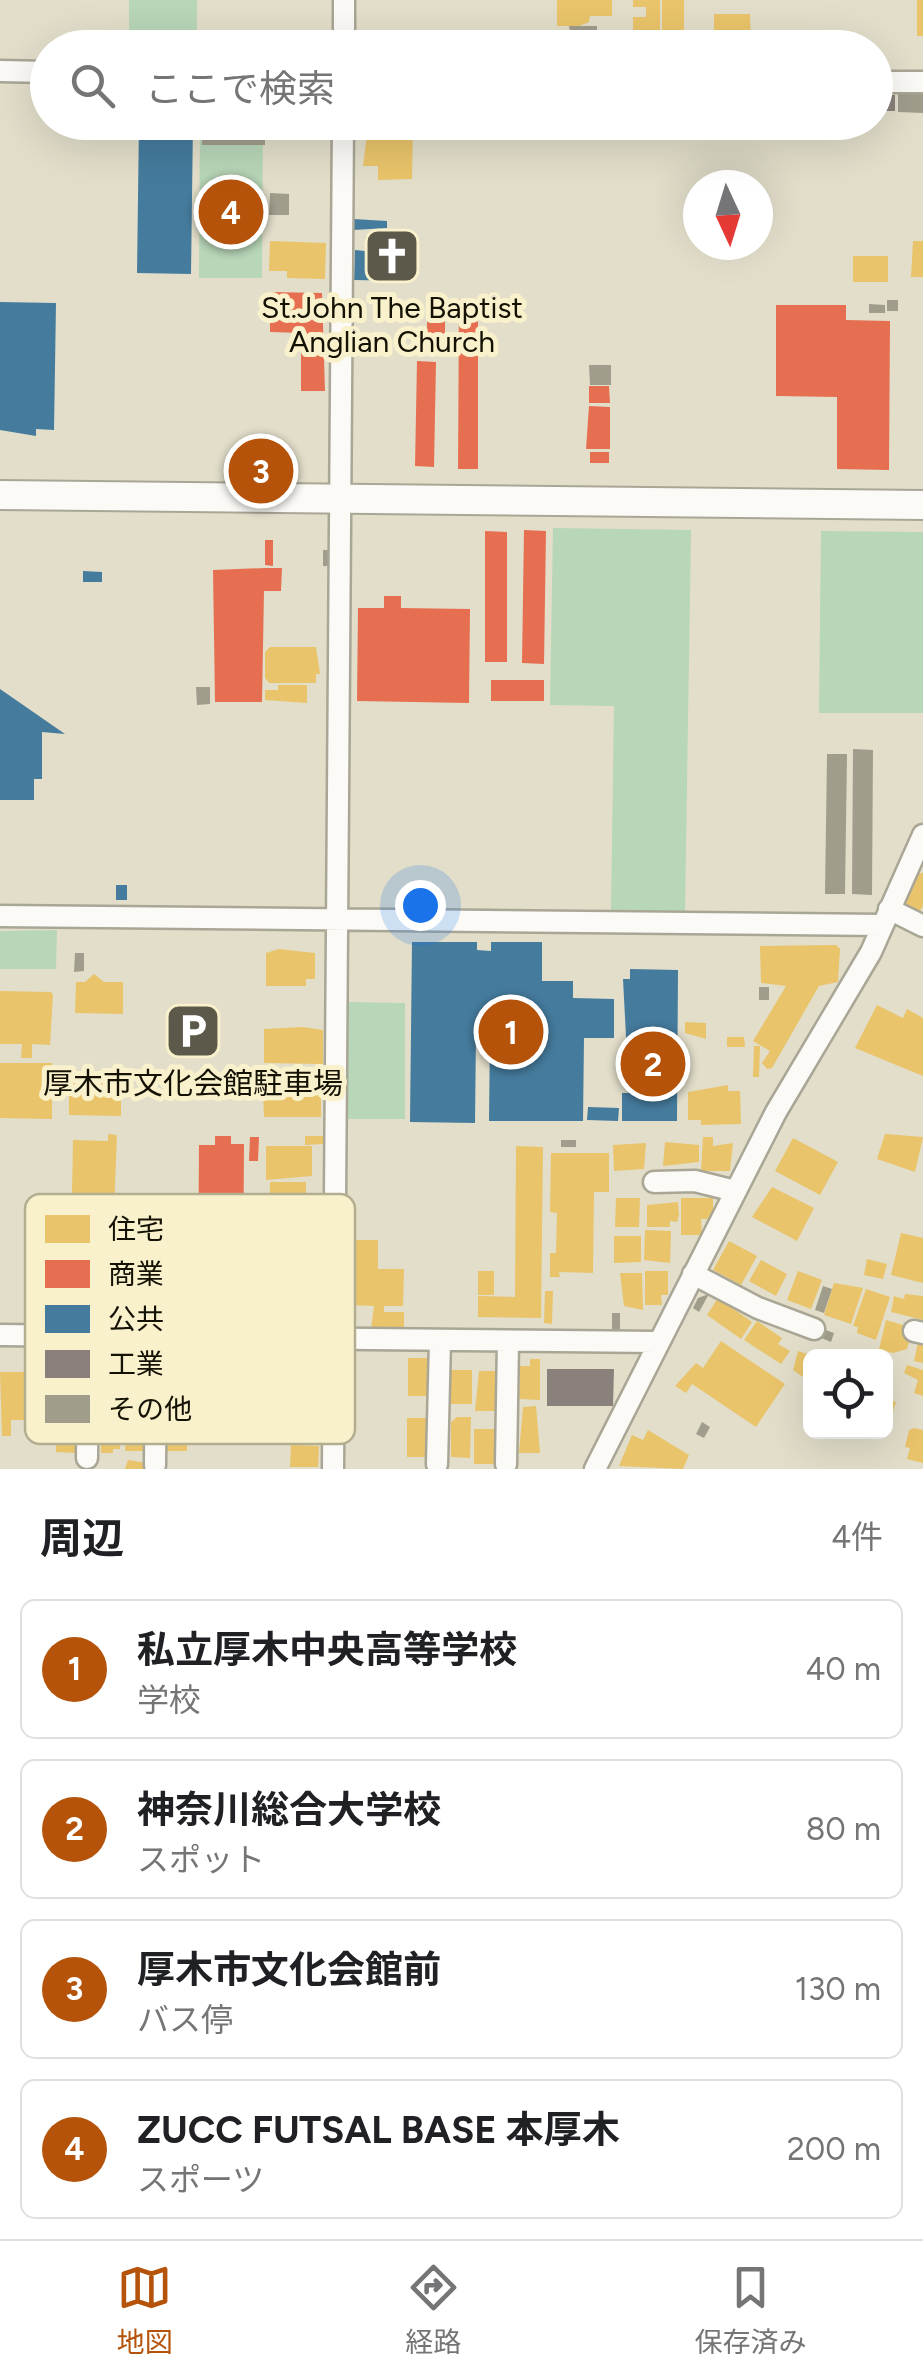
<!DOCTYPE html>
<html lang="ja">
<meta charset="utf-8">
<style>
:root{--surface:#fff;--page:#f6f6f6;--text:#202124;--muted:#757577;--line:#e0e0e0;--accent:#b45309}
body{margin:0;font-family:Figtree,"Noto Sans JP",sans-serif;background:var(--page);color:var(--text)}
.controls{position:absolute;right:30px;bottom:30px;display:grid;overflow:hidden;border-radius:15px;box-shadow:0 10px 40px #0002}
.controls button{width:90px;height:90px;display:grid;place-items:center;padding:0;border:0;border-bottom:2px solid var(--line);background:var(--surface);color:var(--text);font:50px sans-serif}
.compass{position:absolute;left:683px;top:170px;width:90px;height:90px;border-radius:50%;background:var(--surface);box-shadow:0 10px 40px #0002;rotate:176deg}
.you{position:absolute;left:420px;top:905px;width:35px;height:35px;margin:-25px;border:8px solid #fff;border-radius:50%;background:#1a73e8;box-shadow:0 0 0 15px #1a73e833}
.badge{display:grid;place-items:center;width:65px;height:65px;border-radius:50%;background:var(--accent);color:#fff;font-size:32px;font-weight:700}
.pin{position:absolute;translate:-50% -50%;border:5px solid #fff;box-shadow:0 2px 10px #0006}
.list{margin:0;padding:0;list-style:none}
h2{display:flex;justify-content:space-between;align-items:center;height:130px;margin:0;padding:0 40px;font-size:42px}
h2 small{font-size:32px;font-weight:400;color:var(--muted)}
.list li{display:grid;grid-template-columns:65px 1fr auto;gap:30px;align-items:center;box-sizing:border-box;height:140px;margin:0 20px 20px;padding:0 20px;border:2px solid var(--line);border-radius:15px}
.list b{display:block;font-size:38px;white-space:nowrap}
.list p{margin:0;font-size:32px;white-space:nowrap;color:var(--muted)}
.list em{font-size:32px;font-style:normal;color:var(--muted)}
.icon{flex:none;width:55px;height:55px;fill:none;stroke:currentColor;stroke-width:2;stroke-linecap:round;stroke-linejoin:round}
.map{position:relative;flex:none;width:923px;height:1469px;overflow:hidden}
.search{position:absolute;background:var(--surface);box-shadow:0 10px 40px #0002;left:30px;right:30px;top:30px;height:110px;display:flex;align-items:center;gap:25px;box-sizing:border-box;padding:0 35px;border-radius:55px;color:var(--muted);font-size:38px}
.sheet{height:770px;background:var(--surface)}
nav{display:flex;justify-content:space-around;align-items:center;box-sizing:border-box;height:140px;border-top:2px solid var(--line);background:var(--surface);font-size:28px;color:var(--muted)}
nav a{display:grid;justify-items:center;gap:5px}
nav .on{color:var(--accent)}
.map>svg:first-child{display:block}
</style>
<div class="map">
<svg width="923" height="1469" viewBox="0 0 923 1469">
<rect width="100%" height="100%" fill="#e2deca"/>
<!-- green -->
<path fill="#b8d6b8" d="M 129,0 L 197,0 L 197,47 L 141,47 L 141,33 L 129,34 Z
M 200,123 L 263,123 L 262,278 L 199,278 Z
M 553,528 L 691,530 L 685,912 L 611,911 L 614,706 L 550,705 Z
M 821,531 L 923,532 L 923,713 L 819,713 Z
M 57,930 L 56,969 L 0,969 L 0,931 Z
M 347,1002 L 405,1003 L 405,1119 L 346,1119 Z"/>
<!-- homes -->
<path fill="#e9c46a" d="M 557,0 L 612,0 L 612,16 L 590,16 L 589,22 L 579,26 L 557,26 Z
M 633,0 L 660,0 L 660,48 L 633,46 L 633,17 L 646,17 L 646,7 L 633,7 Z
M 662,0 L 684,0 L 684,48 L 662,48 Z
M 917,0 L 923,0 L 923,36 L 917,36 Z
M 714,14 L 750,14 L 751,48 L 714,44 Z
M 557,32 L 571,33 L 571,39 L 614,40 L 614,48 L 556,48 Z
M 387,122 L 413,122 L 412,179 L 378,180 L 378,166 L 363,166 L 368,126 L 384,129 Z
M 270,241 L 326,243 L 325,279 L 287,278 L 287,271 L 269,271 Z
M 913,241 L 923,241 L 923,277 L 911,277 Z
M 853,256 L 888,256 L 888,282 L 853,282 Z
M 270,647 L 316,647 L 320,674 L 316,674 L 316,683 L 269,683 L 265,678 L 265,652 Z
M 278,685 L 307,685 L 307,703 L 265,700 L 265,690 L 278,690 Z
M 923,873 L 923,906 L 920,911 L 903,904 L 916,874 Z
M 760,946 L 836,945 L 840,949 L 838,982 L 819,986 L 772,1068 L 767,1069 L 762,1063 L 770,1051 L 753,1041 L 786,986 L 761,983 Z
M 279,949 L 315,953 L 315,979 L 306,979 L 306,986 L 266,986 L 266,953 Z
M 94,974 L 104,982 L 123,982 L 123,1014 L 75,1013 L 76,982 L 85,982 Z
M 0,991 L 51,992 L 53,995 L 50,1045 L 32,1044 L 32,1058 L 21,1058 L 22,1044 L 0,1044 Z
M 877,1005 L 903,1018 L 907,1009 L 923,1018 L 923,1076 L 855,1048 Z
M 685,1022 L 706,1023 L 706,1039 L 685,1033 Z
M 303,1027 L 323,1030 L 323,1064 L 264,1063 L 264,1029 Z
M 727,1037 L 744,1037 L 745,1047 L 727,1047 Z
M 754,1046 L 760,1046 L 759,1077 L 753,1077 Z
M 0,1063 L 52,1063 L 52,1119 L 0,1118 Z
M 69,1076 L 121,1076 L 121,1116 L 69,1115 Z
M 728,1085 L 728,1091 L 740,1091 L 741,1124 L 701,1125 L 701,1120 L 688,1120 L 688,1092 Z
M 263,1088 L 321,1090 L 321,1117 L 264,1117 Z
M 108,1134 L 117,1135 L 111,1286 L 106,1286 L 106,1298 L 70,1298 L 73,1140 L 108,1141 Z
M 885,1134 L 923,1137 L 915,1172 L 877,1159 Z
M 305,1136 L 323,1136 L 323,1144 L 305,1145 Z
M 703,1137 L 713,1137 L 713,1146 L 733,1143 L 730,1171 L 701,1171 Z
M 793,1138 L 838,1162 L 820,1195 L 775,1171 Z
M 665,1142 L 699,1145 L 699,1162 L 663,1166 Z
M 646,1143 L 644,1169 L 614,1171 L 613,1145 Z
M 266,1146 L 312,1146 L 312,1176 L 266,1180 Z
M 516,1146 L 543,1147 L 541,1318 L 478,1317 L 478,1296 L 515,1297 Z
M 551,1153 L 609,1153 L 609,1192 L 594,1192 L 593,1273 L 559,1272 L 560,1277 L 550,1277 L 550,1253 L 556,1253 L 557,1213 L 550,1212 Z
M 270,1182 L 306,1182 L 306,1199 L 320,1199 L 320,1207 L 307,1206 L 306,1238 L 320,1238 L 320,1246 L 305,1246 L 305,1276 L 319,1277 L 319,1286 L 306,1285 L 305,1316 L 319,1316 L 319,1325 L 268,1321 Z
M 772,1187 L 814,1208 L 797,1241 L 752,1217 Z
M 616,1198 L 640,1198 L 639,1227 L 615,1227 Z
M 681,1198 L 713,1198 L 713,1219 L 701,1219 L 702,1235 L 681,1235 Z
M 678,1202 L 679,1215 L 677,1222 L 670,1221 L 670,1227 L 647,1227 L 647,1205 Z
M 645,1230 L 671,1231 L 670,1263 L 644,1260 Z
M 901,1233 L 923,1238 L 923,1283 L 891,1275 Z
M 614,1236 L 641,1236 L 641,1262 L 614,1263 Z
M 350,1240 L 378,1240 L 378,1269 L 404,1269 L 403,1306 L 384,1306 L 384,1312 L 404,1312 L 404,1329 L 371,1329 L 374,1306 L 348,1305 L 349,1268 L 356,1268 L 356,1262 L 349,1262 Z
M 729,1241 L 757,1256 L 741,1285 L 713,1270 Z
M 867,1259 L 887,1264 L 883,1279 L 864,1275 Z
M 761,1260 L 787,1274 L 776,1296 L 749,1281 Z
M 478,1271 L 494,1271 L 494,1295 L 478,1295 Z
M 645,1271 L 668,1271 L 668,1295 L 661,1295 L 662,1305 L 645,1305 Z
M 798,1271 L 822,1280 L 811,1309 L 787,1300 Z
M 620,1273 L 642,1273 L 643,1310 L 624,1306 Z
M 834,1283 L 863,1288 L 851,1324 L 824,1315 Z
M 866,1289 L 890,1297 L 876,1340 L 857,1333 L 858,1327 L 853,1326 Z
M 545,1291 L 553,1291 L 552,1324 L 544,1323 Z
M 905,1294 L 923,1296 L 923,1320 L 891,1312 L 894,1296 L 904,1299 Z
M 718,1298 L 752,1322 L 741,1339 L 707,1315 Z
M 886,1320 L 913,1328 L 907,1349 L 893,1353 L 879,1349 Z
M 757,1321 L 782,1338 L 778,1344 L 790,1351 L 781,1364 L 744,1340 Z
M 919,1338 L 923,1339 L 923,1363 L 914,1361 Z
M 721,1341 L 785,1384 L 756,1427 L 692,1384 L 686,1393 L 675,1386 L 696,1363 L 703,1368 Z
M 798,1351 L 810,1355 L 810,1382 L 793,1370 Z
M 408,1358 L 430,1358 L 430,1396 L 408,1396 Z
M 530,1359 L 540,1359 L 540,1400 L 519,1399 L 520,1366 L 530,1366 Z
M 907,1365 L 923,1370 L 923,1396 L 914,1393 L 918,1380 L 904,1373 Z
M 451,1370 L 472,1370 L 472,1404 L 451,1404 Z
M 479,1371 L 497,1371 L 497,1411 L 475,1411 Z
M 0,1372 L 45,1372 L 43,1420 L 11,1420 L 11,1436 L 2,1436 Z
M 886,1399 L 896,1402 L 886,1433 Z
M 536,1406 L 540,1453 L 519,1453 L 523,1407 Z
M 128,1408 L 146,1409 L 146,1451 L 125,1451 Z
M 56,1414 L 69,1414 L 69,1423 L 77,1423 L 77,1453 L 56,1452 Z
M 170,1414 L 187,1415 L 187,1451 L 167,1451 Z
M 101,1415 L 120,1415 L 120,1449 L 113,1449 L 113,1453 L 101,1453 Z
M 457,1417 L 471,1417 L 470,1458 L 451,1457 L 451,1422 Z
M 407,1418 L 429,1418 L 429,1457 L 407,1457 Z
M 914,1428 L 923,1430 L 923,1463 L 907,1459 L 910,1448 L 905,1447 L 909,1430 Z
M 474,1429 L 498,1429 L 497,1464 L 474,1464 Z
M 648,1430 L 689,1455 L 683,1469 L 619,1466 L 632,1435 L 643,1440 Z
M 291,1445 L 319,1446 L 318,1467 L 290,1467 Z
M 128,1460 L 147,1463 L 147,1469 L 125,1469 Z"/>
<!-- shops -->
<path fill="#e76f51" d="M 270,292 L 322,293 L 325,391 L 301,391 L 301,333 L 270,332 Z
M 427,299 L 445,299 L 445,339 L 427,339 Z
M 459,299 L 478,299 L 478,469 L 458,469 Z
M 776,305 L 846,305 L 846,320 L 890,321 L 889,470 L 837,469 L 837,397 L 776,396 Z
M 417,361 L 436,362 L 434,467 L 415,466 Z
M 589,386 L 609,386 L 610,403 L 589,403 Z
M 589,406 L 610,407 L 610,449 L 586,449 Z
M 590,452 L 609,452 L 609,463 L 590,463 Z
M 524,530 L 546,531 L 544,664 L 522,663 Z
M 485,531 L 507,532 L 507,662 L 485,662 Z
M 265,540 L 273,540 L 273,566 L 265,565 Z
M 265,568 L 282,568 L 281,591 L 264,591 L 262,702 L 215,702 L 213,570 Z
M 384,596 L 401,596 L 401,608 L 470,609 L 469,703 L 357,701 L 358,608 L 384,608 Z
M 491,680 L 544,680 L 544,701 L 491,701 Z
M 215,1136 L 231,1136 L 231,1144 L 244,1144 L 243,1293 L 198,1292 L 199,1145 L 215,1145 Z
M 250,1137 L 259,1137 L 258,1161 L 249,1161 Z"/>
<!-- public -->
<path fill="#457b9d" d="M 139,122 L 193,122 L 191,274 L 137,273 Z
M 353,219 L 387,221 L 387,228 L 353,230 Z
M 374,230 L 386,230 L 386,236 L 410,236 L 410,281 L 354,280 L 355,250 L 365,251 L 365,237 L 371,237 Z
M 0,302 L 56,303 L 54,430 L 36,429 L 36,436 L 0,430 Z
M 83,571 L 102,572 L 102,582 L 83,582 Z
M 0,689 L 65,734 L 42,732 L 42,779 L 34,779 L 34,800 L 0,800 Z
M 116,885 L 127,885 L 127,900 L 116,900 Z
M 412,942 L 477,942 L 477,950 L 491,951 L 491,942 L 542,942 L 542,981 L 573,981 L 573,998 L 614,999 L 614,1038 L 584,1038 L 583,1121 L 489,1121 L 490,1032 L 476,1032 L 475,1123 L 410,1122 Z
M 630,969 L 678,970 L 677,1121 L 622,1121 L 622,1093 L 629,1093 L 623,979 L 630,979 Z
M 588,1107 L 619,1108 L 618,1121 L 587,1120 Z"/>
<!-- industry -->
<path fill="#8a817c" d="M 876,95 L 895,95 L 895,111 L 876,111 Z
M 547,1369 L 614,1369 L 613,1406 L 547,1406 Z"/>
<!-- building -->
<path fill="#a09d8d" d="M 569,26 L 597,26 L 597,39 L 571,39 Z
M 898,93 L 923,93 L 923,113 L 898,112 Z
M 202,139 L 265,140 L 265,145 L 202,145 Z
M 270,193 L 289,194 L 289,215 L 269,215 Z
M 887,300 L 898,300 L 898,311 L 887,311 Z
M 869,304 L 885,305 L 885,313 L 869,313 Z
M 589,365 L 611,365 L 611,385 L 590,385 Z
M 323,550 L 329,550 L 329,566 L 323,566 Z
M 196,687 L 210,687 L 210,704 L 197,705 Z
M 853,749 L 873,750 L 872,895 L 852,894 Z
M 827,754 L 847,754 L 845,894 L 825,894 Z
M 75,953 L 84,953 L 84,971 L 74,972 Z
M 759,987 L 769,987 L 769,1000 L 759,1000 Z
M 561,1140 L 576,1140 L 576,1147 L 561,1147 Z
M 823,1286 L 832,1289 L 824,1313 L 815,1310 Z
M 709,1294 L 699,1312 L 693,1308 L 698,1298 Z
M 612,1313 L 620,1313 L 620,1330 L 612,1330 Z
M 817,1327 L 834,1333 L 831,1342 L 814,1335 Z
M 702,1422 L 710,1427 L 704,1438 L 696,1434 Z"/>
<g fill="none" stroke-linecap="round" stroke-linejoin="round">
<!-- minor casing -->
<g stroke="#a9a696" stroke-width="25">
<path id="minor" d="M 344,48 L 344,0
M 0,71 L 48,72
M 876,82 L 923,82
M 889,909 L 923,926
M 0,916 L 882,925
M 654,1182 L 695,1181 L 735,1191
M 693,1274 L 758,1308 L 814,1329
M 914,1331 L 923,1333
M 0,1335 L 657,1342
M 87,1458 L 88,1336
M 437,1464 L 440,1340
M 506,1464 L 508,1341
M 155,1465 L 156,1337
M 333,1469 L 343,122
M 595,1469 L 776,1112 L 871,952 L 923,835"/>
</g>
<!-- tertiary casing -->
<g stroke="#a9a696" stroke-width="32">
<path id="tertiary" d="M 0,495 L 923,505"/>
</g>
<!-- minor -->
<use href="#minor" stroke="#fbfaf7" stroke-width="20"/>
<!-- tertiary -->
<use href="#tertiary" stroke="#fbfaf7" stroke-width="28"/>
</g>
<!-- icons -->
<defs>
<g id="church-square" transform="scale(2.875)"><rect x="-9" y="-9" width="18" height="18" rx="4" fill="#5c594a" stroke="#f9f1cc"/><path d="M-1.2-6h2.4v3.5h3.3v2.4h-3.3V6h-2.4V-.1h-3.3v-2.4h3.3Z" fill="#fff"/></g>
<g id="parking-square" transform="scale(2.875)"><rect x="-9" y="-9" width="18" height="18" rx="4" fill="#5c594a" stroke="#f9f1cc"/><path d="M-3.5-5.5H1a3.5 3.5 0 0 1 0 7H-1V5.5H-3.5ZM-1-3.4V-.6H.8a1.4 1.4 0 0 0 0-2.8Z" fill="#fff"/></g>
</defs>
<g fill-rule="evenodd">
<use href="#church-square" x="392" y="256"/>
<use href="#parking-square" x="193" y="1031"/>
</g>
<g text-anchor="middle" stroke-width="10" stroke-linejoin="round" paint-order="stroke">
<!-- poi labels -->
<g font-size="30" fill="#141105" stroke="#f9f1cc">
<text x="392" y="318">St.John The Baptist<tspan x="392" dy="34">Anglian Church</tspan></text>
<text x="193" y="1094">厚木市文化会館駐車場</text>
</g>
</g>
<!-- legend -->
<rect x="25" y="1194" width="330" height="250" rx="15" fill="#f9f1cc" stroke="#b4ae90" stroke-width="2.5"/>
<rect x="45" y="1215" width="45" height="28" fill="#e9c46a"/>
<rect x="45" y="1260" width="45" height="28" fill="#e76f51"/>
<rect x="45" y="1305" width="45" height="28" fill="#457b9d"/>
<rect x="45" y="1350" width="45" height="28" fill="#8a817c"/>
<rect x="45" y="1395" width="45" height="28" fill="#a09d8d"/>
<g font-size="28" fill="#141105">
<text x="108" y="1239">住宅</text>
<text x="108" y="1284">商業</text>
<text x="108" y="1329">公共</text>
<text x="108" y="1374">工業</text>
<text x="108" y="1419">その他</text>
</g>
</svg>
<div class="controls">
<button><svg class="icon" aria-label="locate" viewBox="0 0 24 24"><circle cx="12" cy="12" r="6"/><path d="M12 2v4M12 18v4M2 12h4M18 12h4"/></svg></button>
</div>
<svg class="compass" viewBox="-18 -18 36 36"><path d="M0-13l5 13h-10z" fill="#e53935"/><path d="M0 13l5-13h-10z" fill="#757577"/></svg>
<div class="you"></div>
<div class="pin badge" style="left:511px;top:1032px">1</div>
<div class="pin badge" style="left:653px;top:1064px">2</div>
<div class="pin badge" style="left:261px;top:471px">3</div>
<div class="pin badge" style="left:231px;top:212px">4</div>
<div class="search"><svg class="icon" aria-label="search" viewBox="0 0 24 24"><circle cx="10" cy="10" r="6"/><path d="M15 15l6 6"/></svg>ここで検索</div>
</div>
<section class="sheet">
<h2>周辺<small>4件</small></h2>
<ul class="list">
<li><span class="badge">1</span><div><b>私立厚木中央高等学校</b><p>学校</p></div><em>40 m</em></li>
<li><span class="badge">2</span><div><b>神奈川総合大学校</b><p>スポット</p></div><em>80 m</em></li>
<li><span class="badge">3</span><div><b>厚木市文化会館前</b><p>バス停</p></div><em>130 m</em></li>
<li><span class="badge">4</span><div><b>ZUCC FUTSAL BASE 本厚木</b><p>スポーツ</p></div><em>200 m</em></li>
</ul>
</section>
<nav>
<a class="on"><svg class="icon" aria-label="map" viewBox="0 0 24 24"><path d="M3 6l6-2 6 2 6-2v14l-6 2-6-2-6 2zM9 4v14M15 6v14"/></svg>地図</a>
<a><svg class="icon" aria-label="directions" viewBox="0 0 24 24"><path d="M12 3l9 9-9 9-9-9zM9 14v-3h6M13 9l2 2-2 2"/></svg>経路</a>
<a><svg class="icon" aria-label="saved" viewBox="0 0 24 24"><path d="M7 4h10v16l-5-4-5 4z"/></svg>保存済み</a>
</nav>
